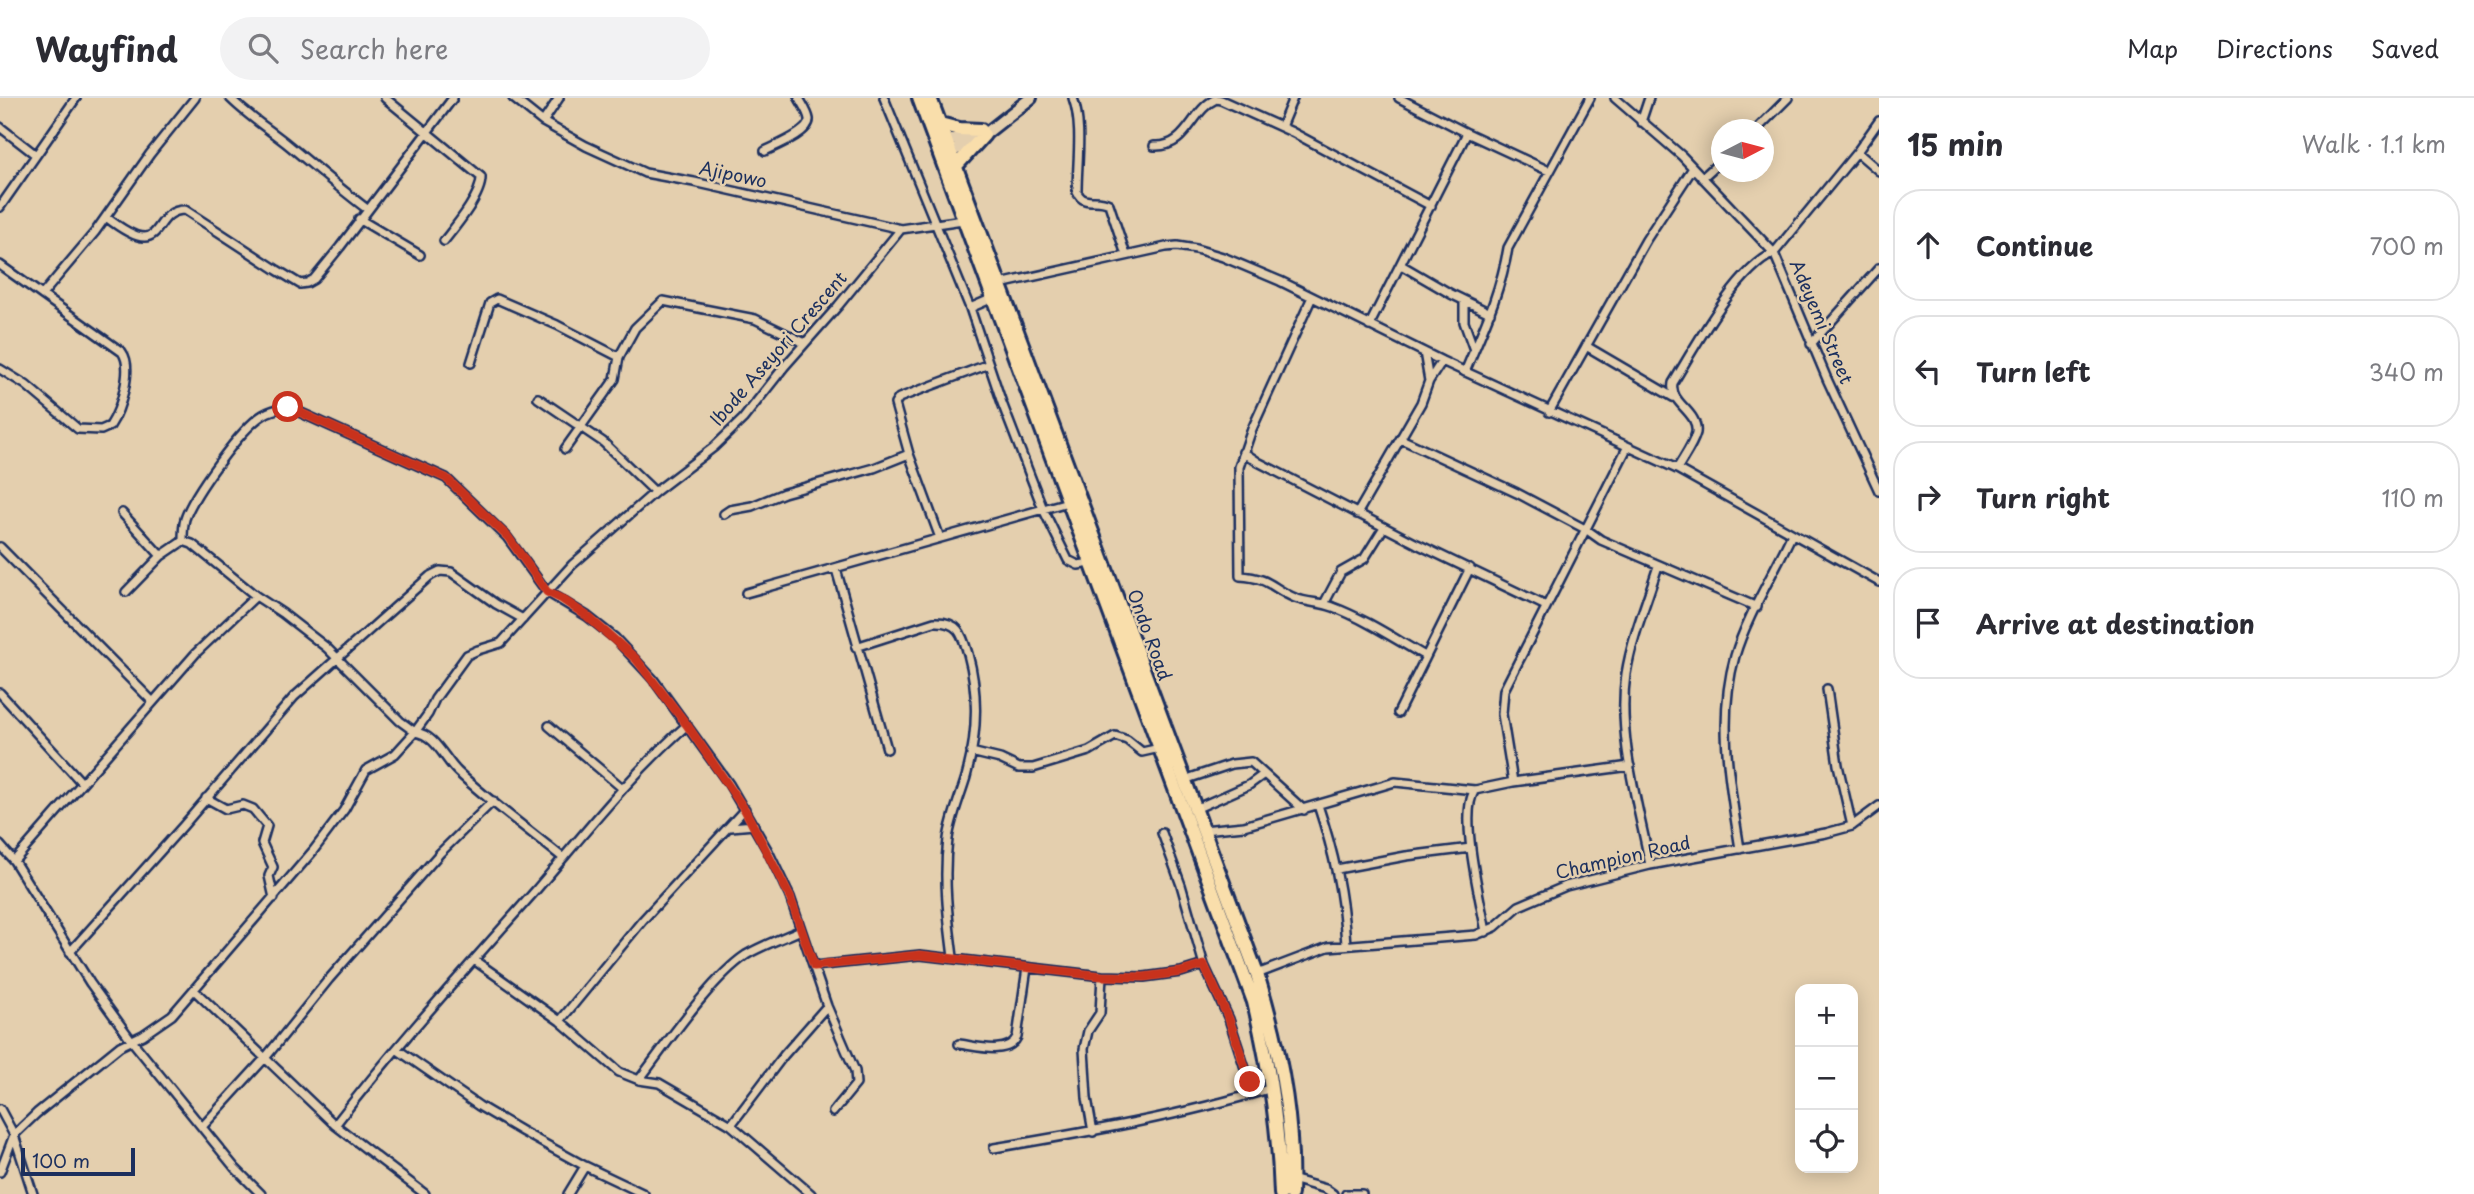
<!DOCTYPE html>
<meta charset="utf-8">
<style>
:root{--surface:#fff;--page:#f2f2f3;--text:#2b2b33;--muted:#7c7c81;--line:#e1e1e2}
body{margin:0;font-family:"Playpen Sans",sans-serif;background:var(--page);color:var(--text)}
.controls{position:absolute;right:21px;bottom:21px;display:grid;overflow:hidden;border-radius:14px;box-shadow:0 4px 18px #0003}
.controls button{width:63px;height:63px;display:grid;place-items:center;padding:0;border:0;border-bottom:2px solid var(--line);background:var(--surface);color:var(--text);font:35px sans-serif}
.compass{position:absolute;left:1711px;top:21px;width:63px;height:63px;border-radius:50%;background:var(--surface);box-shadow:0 4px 18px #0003;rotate:84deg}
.scale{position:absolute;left:21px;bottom:18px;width:114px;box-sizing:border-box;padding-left:7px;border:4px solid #1b2f5e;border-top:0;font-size:19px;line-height:24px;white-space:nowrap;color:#1b2f5e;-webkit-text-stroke:5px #e4cfae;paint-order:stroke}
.stop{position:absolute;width:21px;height:21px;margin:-16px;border:5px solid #c8321e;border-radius:50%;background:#fff}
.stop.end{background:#c8321e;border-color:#fff;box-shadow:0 2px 7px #0008}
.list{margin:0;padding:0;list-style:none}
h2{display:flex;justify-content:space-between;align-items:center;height:91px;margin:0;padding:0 28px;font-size:30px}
h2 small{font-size:23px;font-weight:400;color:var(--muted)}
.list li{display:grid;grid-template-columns:46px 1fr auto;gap:21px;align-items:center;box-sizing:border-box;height:112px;margin:0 14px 14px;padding:0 14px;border:2px solid var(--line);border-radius:28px}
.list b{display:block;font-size:26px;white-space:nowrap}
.list em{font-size:23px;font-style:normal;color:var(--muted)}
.icon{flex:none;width:38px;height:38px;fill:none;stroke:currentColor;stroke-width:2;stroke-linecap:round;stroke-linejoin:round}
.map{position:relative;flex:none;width:1879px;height:1096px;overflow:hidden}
header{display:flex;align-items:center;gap:42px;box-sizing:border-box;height:98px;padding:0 35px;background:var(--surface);border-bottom:2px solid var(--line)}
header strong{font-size:33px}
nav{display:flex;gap:38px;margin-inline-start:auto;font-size:24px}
.search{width:490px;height:63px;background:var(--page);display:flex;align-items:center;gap:18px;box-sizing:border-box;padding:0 24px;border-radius:38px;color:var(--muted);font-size:26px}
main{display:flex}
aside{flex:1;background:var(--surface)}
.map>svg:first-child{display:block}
</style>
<header>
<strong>Wayfind</strong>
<div class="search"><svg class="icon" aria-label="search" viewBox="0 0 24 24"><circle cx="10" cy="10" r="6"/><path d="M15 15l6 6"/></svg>Search here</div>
<nav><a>Map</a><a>Directions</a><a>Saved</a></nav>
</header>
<main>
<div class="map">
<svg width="1879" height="1096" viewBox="0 0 1879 1096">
<rect width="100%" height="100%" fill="#e4cfae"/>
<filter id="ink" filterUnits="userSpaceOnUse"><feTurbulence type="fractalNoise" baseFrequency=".0143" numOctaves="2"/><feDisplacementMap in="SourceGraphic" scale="14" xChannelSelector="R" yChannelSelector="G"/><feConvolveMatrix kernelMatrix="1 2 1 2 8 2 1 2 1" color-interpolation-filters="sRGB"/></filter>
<g filter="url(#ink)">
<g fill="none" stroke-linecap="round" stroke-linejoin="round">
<!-- street casing -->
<g stroke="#1b2f5e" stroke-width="12">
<path id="street" d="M 230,0 C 247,17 267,30 286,45 C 313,67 339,90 367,111
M 385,0 L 481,79 C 482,97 455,129 444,143
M 513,0 L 543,24 L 586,48 L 645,75 L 694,84 L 901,131 L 963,122
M 884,0 L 970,210 L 1002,305 L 1043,411 L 1068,462 L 1078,467 L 1091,465
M 1073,0 C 1083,28 1077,64 1077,94 C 1084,109 1097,99 1109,106 L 1126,157
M 1399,0 L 1467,35 L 1549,73
M 1615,0 L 1682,58 L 1774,155 L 1827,281 L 1879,393
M 543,24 L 559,0
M 1641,24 L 1649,0
M 0,29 L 36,57
M 1281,29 L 1293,0
M 1756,32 L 1788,0
M 1154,48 C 1188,50 1191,12 1216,1 L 1221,2 L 1292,34 L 1431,108
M 765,53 C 775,48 811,34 809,21 C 808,14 802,6 799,0
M 1857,54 L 1879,73
M 1702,80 L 1722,62
M 0,109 L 76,0
M 106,119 C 169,168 148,112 185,112 L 277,172 L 300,186 L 307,185 L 314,181 L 340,149 L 453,0
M 359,121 L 420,157
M 0,167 L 122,254 C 134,270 120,313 110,328 L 101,332 L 78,331 L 26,287 L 0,271
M 1401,167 L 1451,196 L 1490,215
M 1000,186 L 1166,149 L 1177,148 L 1196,151 L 1223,159 L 1280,183 L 1442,263 L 1677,371 L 1879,484
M 42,197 L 95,134 L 150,56 L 195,0
M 1312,199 L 1252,331 L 1239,369 L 1240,478 C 1271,480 1271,490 1295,500 C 1308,505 1321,504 1333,509 C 1365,521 1395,541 1425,558
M 1464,203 L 1464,224 L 1474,252
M 970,210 L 993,200
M 1369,228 L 1467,35
M 1811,246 L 1879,170
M 1586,248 L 1673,299
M 1424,254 L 1429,283
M 471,265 L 490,205 L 497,201 L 557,227 L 619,259
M 1465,274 C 1483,231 1500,196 1508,150 L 1590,0
M 538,300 L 603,344 L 655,394
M 1549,314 L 1646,142 L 1693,70
M 1401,341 L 1517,395 L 1587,432 L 1601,442 L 1757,509
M 565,351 L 615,281 L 619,259 L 635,230 L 663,203 L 755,221 L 805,245
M 1243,354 L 1258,364 L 1417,446 L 1546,508
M 1677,371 C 1683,360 1693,347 1696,335 C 1699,313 1669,306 1673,285 C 1695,249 1736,172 1774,155 L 1857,54 L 1879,23
M 122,415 L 161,458 L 183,443
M 724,416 L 730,412 L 752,408 L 784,395 L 874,370 L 909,356
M 1357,416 L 1421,305 L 1429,283 L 1442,263
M 940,440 L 909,356 L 895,306 L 899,300 L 989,266
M 183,443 C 183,436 183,428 185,421 C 193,397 241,330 263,317 C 276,309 287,309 299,314 L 446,380 L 507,439 L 547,494 L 587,518 L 615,540 L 653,581 L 729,686 L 768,753 L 790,799 L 827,908 L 855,973 L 856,986 L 833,1014
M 183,443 L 192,446 L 256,498 L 282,515 L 327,550 L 400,623 L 415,634 L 428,616 L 435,601 L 467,557 L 478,552 L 501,545 L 572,467 L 655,394 L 714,349 L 743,321 L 784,269 L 838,208 L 901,131
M 0,449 L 152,603
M 836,471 L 887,651
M 126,494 L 161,458
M 746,495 L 1068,404
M 1324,506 L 1341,474 L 1364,461 L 1384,429
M 856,549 L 934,524 C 958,523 962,535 968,556 C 979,596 977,639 966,679 C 960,699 951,720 948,741 C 943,781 948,820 953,859
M 1827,591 L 1838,667 L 1852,728
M 0,595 L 82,685
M 1398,615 L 1470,470
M 549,628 L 621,689
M 971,654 L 1000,661 L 1019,670 L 1033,670 L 1089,653 L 1115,638 L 1127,642 L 1142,654 L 1160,650
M 1184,682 L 1232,666 L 1251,664 L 1304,712
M 1513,684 L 1502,616 L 1504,592 L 1627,350
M 1475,692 C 1458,715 1481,804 1486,834
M 206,700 L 226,711 L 243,707 L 253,711 L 267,728 L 262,745 L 273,769 L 269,778 L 274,800
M 1318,707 C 1334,755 1343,796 1346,846
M 1195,711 L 1249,687 L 1264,676
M 731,729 L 754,727
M 1203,732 L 1244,728 L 1395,684 L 1475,692 L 1513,684 L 1630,668
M 1162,735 L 1181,787 L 1204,867 L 1229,921 L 1253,995
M 0,747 L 14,763 L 90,885 L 132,943 L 235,1070 L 261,1096
M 1740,751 C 1730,687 1717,622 1735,558 C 1746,520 1775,473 1792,436
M 14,763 L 196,555 L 256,498
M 1650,767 C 1638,706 1617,638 1626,576 C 1632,539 1647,503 1658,468
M 1337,771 L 1406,758 L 1471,750
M 70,854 L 183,728 L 294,599 L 430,478 L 440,473 L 451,474 L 496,506 L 523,521
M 474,862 L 560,923 L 619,974 L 639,982 L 659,985 L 731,1027 L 811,1096
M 814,868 L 920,857 L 1102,878 L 1144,879 L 1181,874 L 1204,867
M 1257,876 L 1328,849 L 1476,837 L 1495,829 L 1519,808 L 1566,788 L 1650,767 L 1826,735 L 1852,728 L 1879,708
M 194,892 L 335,1027 L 425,1096
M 560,923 L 642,823 L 745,711
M 959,946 C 976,948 1008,958 1017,939 L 1027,870
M 398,952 L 479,1008 L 523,1034 L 585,1068 L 644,1096
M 639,982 C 666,947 710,881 746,857 C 763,847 783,840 801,832
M 0,1011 L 14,1037 L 33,1096
M 335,1027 C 398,945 468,869 536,792 C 585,735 630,677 687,627
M 731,1027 L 784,957 L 827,908
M 202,1029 L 266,959 L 329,881 L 440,755 L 493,703
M 1093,1034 L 1087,1000 L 1084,951 L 1088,933 L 1100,915 L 1102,878
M 994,1050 C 1088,1034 1181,1018 1272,990
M 0,1074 L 14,1037 L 37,1015 L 120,948 L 143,937 L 172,917 L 313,753 L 344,712 L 366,672 L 395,656 L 415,634 C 436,637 444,661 458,674 C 490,704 529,732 563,760
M 1291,1081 L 1326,1091 L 1333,1096
M 568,1096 L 585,1068
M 1346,1096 L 1362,1096"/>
</g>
<!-- secondary casing -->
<g stroke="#1b2f5e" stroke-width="16">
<path id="secondary" d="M 940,46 L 978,33
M 943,58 L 984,37 L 1031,0"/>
</g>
<!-- primary casing -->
<g stroke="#1b2f5e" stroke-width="18">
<path id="primary" d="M 919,0 L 1254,904 C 1269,967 1279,1031 1281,1096
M 930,0 L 1257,876 C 1279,946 1294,1022 1291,1096
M 940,26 L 959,31 L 981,32
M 956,68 L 984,37"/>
</g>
<!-- street -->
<use href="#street" stroke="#e4cfae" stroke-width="7"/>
<!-- secondary -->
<use href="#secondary" stroke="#e4cfae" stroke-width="10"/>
<!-- primary -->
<use href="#primary" stroke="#f9deab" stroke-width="12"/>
</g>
</g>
<g fill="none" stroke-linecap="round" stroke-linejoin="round" filter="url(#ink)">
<!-- route -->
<path stroke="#c8321e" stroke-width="9" d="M 288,309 L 446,380 L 508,439 L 547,494 L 562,501 L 587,518 L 636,561 L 687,627 L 745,712 L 790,799 L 814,868 L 920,857 L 1102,878 L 1144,879 L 1181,874 L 1204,867 L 1229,921 L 1250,984"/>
</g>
<g text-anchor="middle" stroke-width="5" stroke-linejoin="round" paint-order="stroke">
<!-- street labels -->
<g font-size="18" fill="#1b2f5e" stroke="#e4cfae">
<text transform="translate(733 77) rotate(12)" y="6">Ajipowo</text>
<text transform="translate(1821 224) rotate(67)" y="6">Adeyemi Street</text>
<text transform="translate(779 251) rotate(-49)" y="6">Ibode Aseyori Crescent</text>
<text transform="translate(1149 537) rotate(70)" y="6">Ondo Road</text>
<text transform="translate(1623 760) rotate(-13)" y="6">Champion Road</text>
</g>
</g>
</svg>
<div class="controls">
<button>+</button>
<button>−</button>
<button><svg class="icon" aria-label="locate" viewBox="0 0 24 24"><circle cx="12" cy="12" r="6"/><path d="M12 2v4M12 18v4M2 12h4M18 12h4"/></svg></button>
</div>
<svg class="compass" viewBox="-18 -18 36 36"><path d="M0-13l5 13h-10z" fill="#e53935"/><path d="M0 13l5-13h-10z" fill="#7c7c81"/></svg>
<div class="scale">100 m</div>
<div class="stop" style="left:288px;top:309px"></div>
<div class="stop end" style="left:1250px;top:984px"></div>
</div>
<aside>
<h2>15 min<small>Walk · 1.1 km</small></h2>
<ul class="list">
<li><svg class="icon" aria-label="ahead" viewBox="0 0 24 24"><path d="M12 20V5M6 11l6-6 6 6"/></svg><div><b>Continue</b></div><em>700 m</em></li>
<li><svg class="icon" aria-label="left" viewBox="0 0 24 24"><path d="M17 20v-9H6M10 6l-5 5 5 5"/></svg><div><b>Turn left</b></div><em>340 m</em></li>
<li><svg class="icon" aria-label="right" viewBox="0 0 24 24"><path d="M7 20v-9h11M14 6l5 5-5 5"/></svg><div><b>Turn right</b></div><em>110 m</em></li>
<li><svg class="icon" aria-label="arrive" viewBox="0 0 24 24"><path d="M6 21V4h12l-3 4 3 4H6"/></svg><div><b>Arrive at destination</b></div></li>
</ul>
</aside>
</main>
